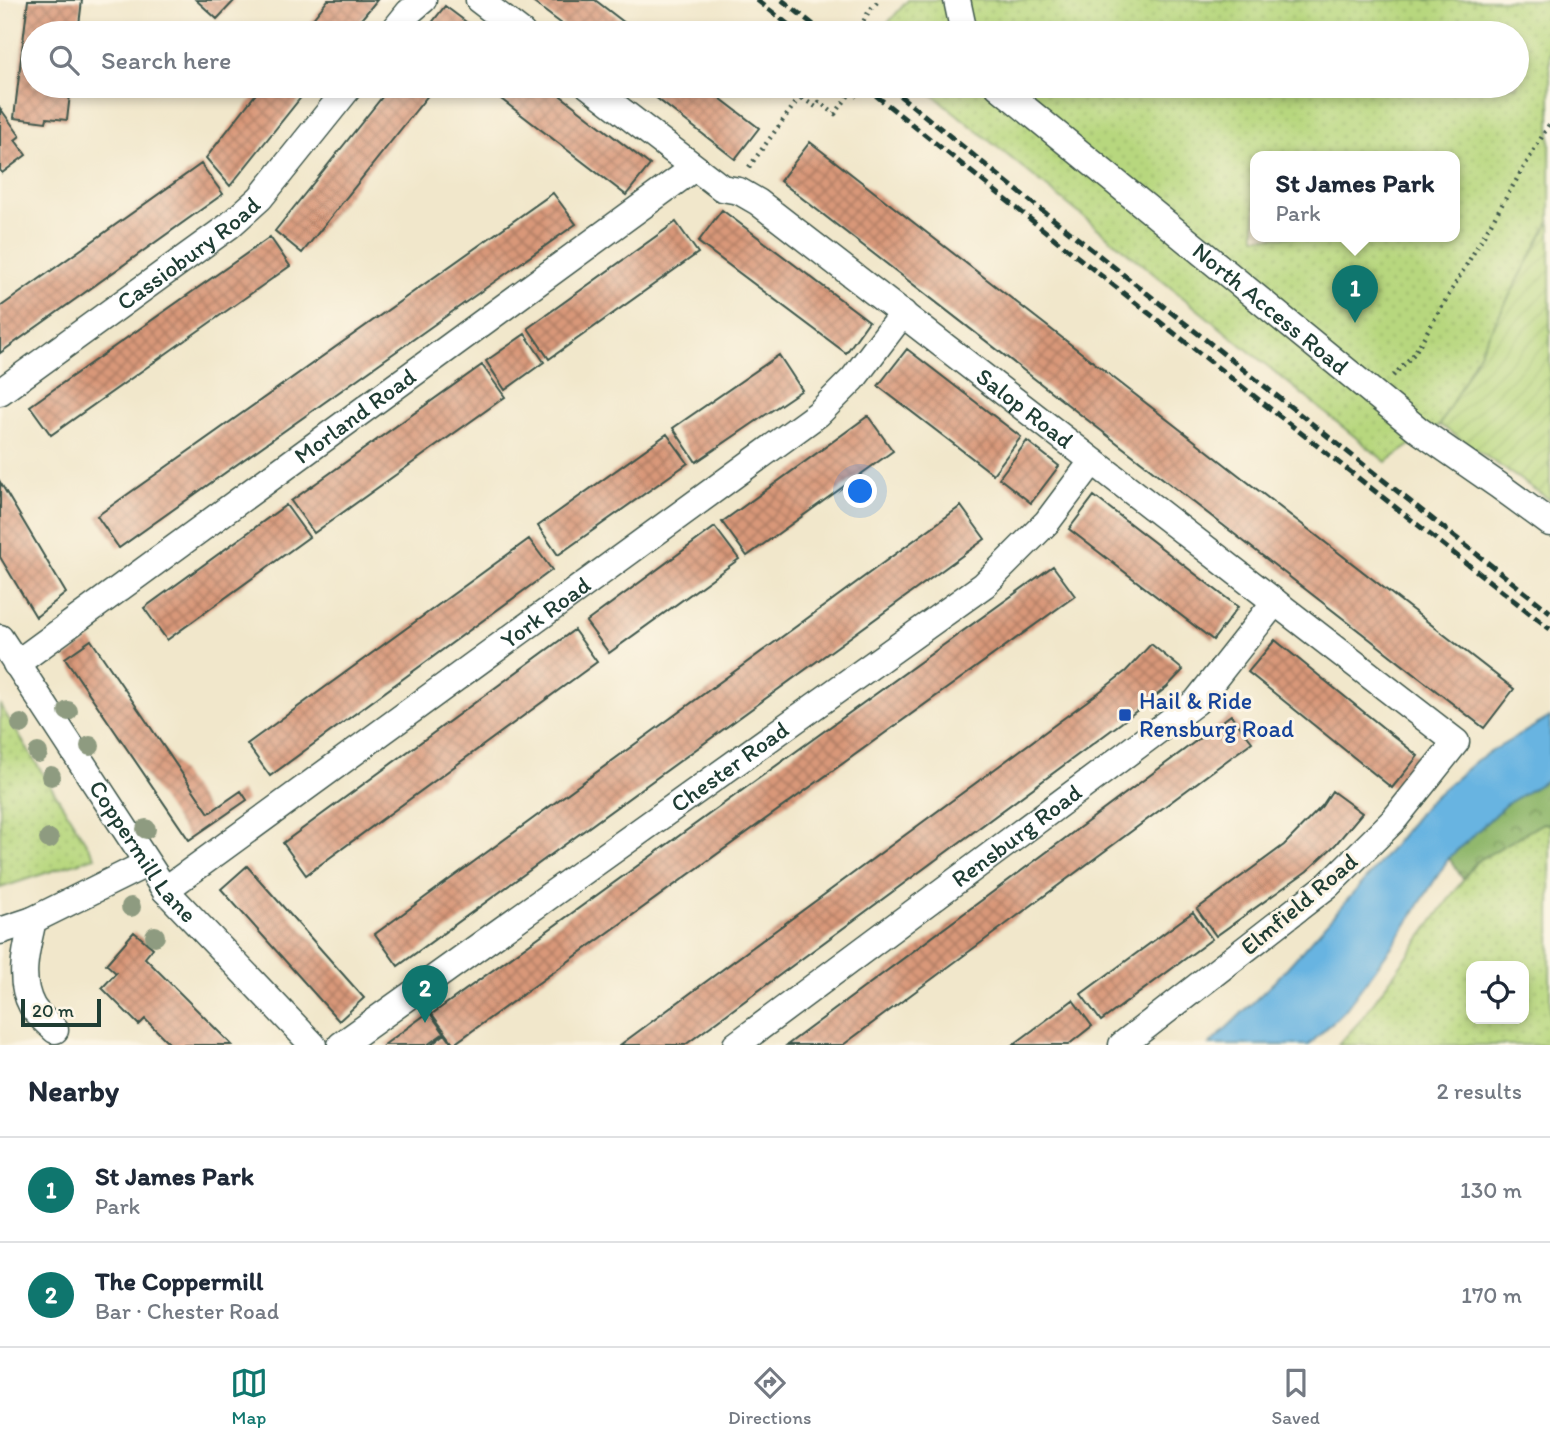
<!DOCTYPE html>
<meta charset="utf-8">
<style>
:root{--surface:#fff;--page:#f2f2f3;--text:#1f2937;--muted:#747a83;--line:#e0e1e3;--accent:#0f766e}
body{margin:0;font-family:Itim,sans-serif;background:var(--page);color:var(--text)}
.controls{position:absolute;right:21px;bottom:21px;display:grid;overflow:hidden;border-radius:14px;box-shadow:0 4px 10px #0003}
.controls button{width:63px;height:63px;display:grid;place-items:center;padding:0;border:0;border-bottom:2px solid var(--line);background:var(--surface);color:var(--text);font:35px sans-serif}
.scale{position:absolute;left:21px;bottom:18px;width:80px;box-sizing:border-box;padding-left:7px;border:4px solid #1f3d34;border-top:0;font-size:19px;line-height:24px;white-space:nowrap;color:#1f3d34;-webkit-text-stroke:5px #fcf5e5;paint-order:stroke}
.you{position:absolute;left:861px;top:492px;width:24px;height:24px;margin:-18px;border:5px solid #fff;border-radius:50%;background:#1a73e8;box-shadow:0 0 0 10px #1a73e833}
.badge{display:grid;place-items:center;width:46px;height:46px;border-radius:50%;background:var(--accent);color:#fff;font-size:23px;font-weight:700}
.pin{position:absolute;translate:-50% -58px;filter:drop-shadow(0 2px 4px #0008)}
.pin::after{content:'';position:absolute;top:37px;width:24px;height:21px;background:inherit;clip-path:polygon(0 0,100% 0,50% 100%)}
.popup{position:absolute;left:1250px;top:151px;width:210px;height:91px;box-sizing:border-box;display:grid;place-content:center;border-radius:14px;background:var(--surface);filter:drop-shadow(0 2px 5px #0005);font-size:23px;white-space:nowrap;color:var(--muted)}
.popup b{font-size:26px;color:var(--text)}
.popup::after{content:'';position:absolute;left:50%;top:100%;margin-left:-14px;border:14px solid transparent;border-top-color:var(--surface)}
.list{margin:0;padding:0;list-style:none}
h2{display:flex;justify-content:space-between;align-items:center;height:91px;margin:0;padding:0 28px;font-size:30px}
h2 small{font-size:23px;font-weight:400;color:var(--muted)}
.list li{display:grid;grid-template-columns:46px 1fr auto;gap:21px;align-items:center;box-sizing:border-box;height:105px;padding:0 28px;border-top:2px solid var(--line)}
.list b{display:block;font-size:26px;white-space:nowrap}
.list p{margin:0;font-size:23px;white-space:nowrap;color:var(--muted)}
.list em{font-size:23px;font-style:normal;color:var(--muted)}
.icon{flex:none;width:38px;height:38px;fill:none;stroke:currentColor;stroke-width:2;stroke-linecap:round;stroke-linejoin:round}
.map{position:relative;flex:none;width:1550px;height:1045px;overflow:hidden}
.search{position:absolute;background:var(--surface);box-shadow:0 4px 10px #0003;left:21px;right:21px;top:21px;height:77px;display:flex;align-items:center;gap:18px;box-sizing:border-box;padding:0 24px;border-radius:38px;color:var(--muted);font-size:26px}
.sheet{height:301px;background:var(--surface)}
nav{display:flex;justify-content:space-around;align-items:center;box-sizing:border-box;height:98px;border-top:2px solid var(--line);background:var(--surface);font-size:19px;color:var(--muted)}
nav a{display:grid;justify-items:center;gap:4px}
nav .on{color:var(--accent)}
.map>svg:first-child{display:block}
</style>
<div class="map">
<svg width="1550" height="1045" viewBox="0 0 1550 1045">
<defs>
<pattern id="grass-dots" width="8" height="8" patternUnits="userSpaceOnUse" patternTransform="scale(1.75)"><rect width="8" height="8" fill="#b7d77e"/><path d="M2 2h.1M6 6h.1" fill="none" stroke="#9db96e" stroke-width="1.8" stroke-linecap="round"/></pattern>
<pattern id="forest-crowns" width="20" height="18" patternUnits="userSpaceOnUse" patternTransform="scale(1.75)"><rect width="20" height="18" fill="#91b86d"/><path d="M2 6a3 3 0 1 1 6 0M12 15a3 3 0 1 1 6 0" fill="none" stroke="#76975a"/></pattern>
<pattern id="garden-furrows" width="10" height="10" patternUnits="userSpaceOnUse" patternTransform="scale(1.75)"><rect width="10" height="10" fill="#b7d77e"/><path d="M-1 1l2-2M0 10L10 0M9 11l2-2" fill="none" stroke="#9db96e"/></pattern>
<pattern id="building-cross-hatch" width="8" height="8" patternUnits="userSpaceOnUse" patternTransform="scale(1.75)"><rect width="8" height="8" fill="#d99879"/><path d="M0 0l8 8M0 8l8-8" fill="none" stroke="#af7d64"/></pattern>
</defs>
<rect width="100%" height="100%" fill="#fcf5e5"/>
<filter id="ink" filterUnits="userSpaceOnUse"><feTurbulence type="fractalNoise" baseFrequency=".0143" numOctaves="2"/><feDisplacementMap in="SourceGraphic" scale="14" xChannelSelector="R" yChannelSelector="G"/><feConvolveMatrix kernelMatrix="1 2 1 2 8 2 1 2 1" color-interpolation-filters="sRGB"/></filter>
<filter id="wash" filterUnits="userSpaceOnUse"><feTurbulence type="fractalNoise" baseFrequency=".00686" numOctaves="4" result="noise"/><feDisplacementMap in="SourceGraphic" scale="28" xChannelSelector="R" yChannelSelector="G"/><feGaussianBlur stdDeviation="1.57" result="paint"/><feColorMatrix in="noise" values="0 0 0 0 0 0 0 0 0 0 0 0 0 0 0 0 0 1.4 0 .05"/><feComposite in="paint" operator="in"/></filter>
<g filter="url(#wash)">
<rect width="100%" height="100%" fill="#f1e7cb"/>
<!-- grass -->
<path fill="url(#grass-dots)" stroke="#6b8a59" stroke-width="2" fill-rule="evenodd" d="M 908,0 L 1550,0 L 1550,221 L 1440,425 L 1386,462 L 922,86 L 1517,86 L 1517,33 L 879,33 ZM 1255,157 L 1455,157 L 1455,237 L 1255,237 Z
M 0,705 L 95,857 L 0,888 Z
M 1543,823 L 1550,824 L 1550,1045 L 1338,1045 L 1359,1022 L 1476,862 ZM 1471,966 L 1524,966 L 1524,1019 L 1471,1019 Z"/>
<!-- forest -->
<path fill="url(#forest-crowns)" stroke="#587a50" stroke-width="2" d="M 1550,778 L 1550,824 L 1543,823 L 1476,862 L 1463,879 L 1449,858 L 1505,805 Z"/>
<!-- garden -->
<path fill="url(#garden-furrows)" stroke="#6b8a59" stroke-width="2" d="M 1550,221 L 1550,500 L 1440,425 Z"/>
<!-- water -->
<path fill="#68b4e1" stroke="#44788a" stroke-width="2" d="M 1550,717 L 1550,778 L 1505,805 L 1449,858 L 1395,942 L 1345,1010 L 1309,1045 L 1209,1045 L 1277,979 L 1367,878 L 1428,802 L 1477,760 Z"/>
<g id="blocks">
<!-- building -->
<path fill="url(#building-cross-hatch)" d="M 28,0 L 82,0 L 78,33 L 57,30 L 57,33 L 33,33 L 33,86 L 71,86 L 67,120 L 47,118 L 46,122 L 14,118 Z
M 196,0 L 235,0 L 217,19 Z
M 328,0 L 377,0 L 350,33 L 318,33 L 308,25 Z
M 530,0 L 595,0 L 638,33 L 574,33 Z
M 445,6 L 461,18 L 480,33 L 424,33 Z
M 262,86 L 310,86 L 230,186 L 206,158 Z
M 391,86 L 419,86 L 429,94 L 302,253 L 275,231 Z
M 484,86 L 548,86 L 650,165 L 626,195 Z
M 641,86 L 704,86 L 759,128 L 735,159 Z
M 0,108 L 20,136 L 15,140 L 26,155 L 2,173 L 0,170 Z
M 810,142 L 1514,689 L 1484,728 L 780,181 Z
M 201,164 L 223,194 L 0,353 L 0,307 Z
M 553,193 L 576,224 L 119,548 L 97,516 Z
M 722,210 L 869,321 L 846,353 L 698,242 Z
M 676,222 L 698,253 L 549,359 L 528,328 Z
M 270,237 L 290,266 L 51,435 L 30,406 Z
M 525,334 L 544,362 L 505,390 L 486,361 Z
M 907,349 L 1021,437 L 993,474 L 878,386 Z
M 779,355 L 802,390 L 696,462 L 673,428 Z
M 482,365 L 505,397 L 314,533 L 291,501 Z
M 868,416 L 893,451 L 747,556 L 722,522 Z
M 667,434 L 688,463 L 558,555 L 538,526 Z
M 1027,441 L 1059,466 L 1031,503 L 999,478 Z
M 0,482 L 66,593 L 36,617 L 0,557 Z
M 1094,496 L 1238,607 L 1213,640 L 1069,529 Z
M 286,505 L 309,537 L 167,640 L 144,608 Z
M 961,506 L 985,539 L 398,966 L 375,934 Z
M 715,527 L 739,559 L 609,653 L 586,622 Z
M 529,539 L 552,570 L 270,776 L 247,744 Z
M 1053,566 L 1075,596 L 454,1044 L 432,1014 Z
M 574,630 L 597,662 L 306,875 L 283,843 Z
M 91,640 L 209,813 L 241,791 L 247,800 L 189,840 L 65,658 Z
M 1275,640 L 1418,756 L 1392,788 L 1248,672 Z
M 1151,644 L 1183,670 L 1167,687 L 1121,723 L 685,1045 L 620,1045 L 1098,693 L 1126,671 Z
M 1231,715 L 1252,742 L 1237,753 L 843,1045 L 787,1045 Z
M 1332,791 L 1362,813 L 1335,845 L 1307,871 L 1216,936 L 1197,909 L 1284,845 L 1322,806 Z
M 247,866 L 364,998 L 339,1021 L 221,889 Z
M 1193,912 L 1212,939 L 1101,1021 L 1081,994 Z
M 134,932 L 153,948 L 145,958 L 232,1045 L 167,1045 L 169,1043 L 145,1019 L 139,1025 L 102,988 L 116,973 L 106,964 Z
M 1073,1000 L 1092,1026 L 1068,1045 L 1013,1045 Z
M 429,1012 L 444,1033 L 427,1045 L 384,1045 Z
M 445,1034 L 453,1045 L 431,1045 Z"/>
</g>
</g>
<g filter="url(#ink)">
<use href="#blocks" fill-opacity="0" stroke="#3e564b" stroke-width="2"/>
<g fill="none" stroke-linecap="round" stroke-linejoin="round">
<!-- minor casing -->
<g stroke="#3e564b" stroke-width="29">
<g id="minor">
<path d="M 479,0 L 522,33"/>
<path d="M 957,0 L 964,33"/>
<path d="M 392,33 L 409,12 L 423,0"/>
<path id="s1" d="M 589,86 L 722,188 L 739,191 L 758,202 L 1456,742 L 1393,821 L 1328,885 L 1122,1045"/>
<path id="s2" d="M 998,86 L 1420,431 L 1498,485 L 1550,523"/>
<path id="s3" d="M 0,392 L 229,226 L 260,198 L 350,86"/>
<path id="s4" d="M 0,638 L 165,890 L 313,1045"/>
<path id="s5" d="M 16,664 L 694,168"/>
<path id="s6" d="M 165,890 L 818,414 L 853,379 L 903,313"/>
<path d="M 0,931 L 33,920"/>
<path d="M 55,1030 C 48,1023 37,1015 32,1006 C 17,979 27,947 33,920 L 146,864"/>
<path id="s7" d="M 341,1045 L 984,585 L 1047,522 L 1092,462"/>
<path id="s8" d="M 736,1045 L 1196,702 L 1275,602"/>
</g>
</g>
<!-- path -->
<path stroke="#3e564b" stroke-width="4.5" stroke-dasharray="2 5" stroke-linecap="butt" d="M 857,33 L 869,11 L 879,0
M 802,98 L 816,107 L 819,102 L 835,114 L 851,92 L 857,97
M 749,167 L 797,101 L 805,96 L 812,86
M 1393,376 L 1414,354 L 1550,123"/>
<!-- minor -->
<use href="#minor" stroke="#fff" stroke-width="26"/>
<!-- rail -->
<path stroke="#1f3d34" stroke-width="5" stroke-dasharray="10 5" stroke-linecap="butt" d="M 757,0 L 799,33
M 782,0 L 824,33
M 864,86 L 1075,255 L 1550,629
M 888,86 L 1024,196 L 1550,612"/>
</g>
<!-- trees -->
<g fill="#8e9b80">
<circle cx="68" cy="711" r="10"/>
<circle cx="21" cy="724" r="10"/>
<circle cx="90" cy="746" r="10"/>
<circle cx="38" cy="753" r="10"/>
<circle cx="51" cy="776" r="10"/>
<circle cx="146" cy="829" r="10"/>
<circle cx="49" cy="839" r="10"/>
<circle cx="131" cy="907" r="10"/>
<circle cx="155" cy="936" r="10"/>
</g>
</g>
<!-- markers -->
<rect fill="#1a4fb4" stroke="#fcf5e5" stroke-width="2.5" x="1118" y="708" width="14" height="14" rx="3.5"/>
<g text-anchor="middle" stroke-width="6" stroke-linejoin="round" paint-order="stroke">
<!-- street labels -->
<g font-size="24" fill="#1f3d34" stroke="#fcf5e5">
<text dy="8" stroke="none"><textPath href="#s3" startOffset="234">Cassiobury Road</textPath></text>
<text dy="8" stroke="none"><textPath href="#s2" startOffset="352">North Access Road</textPath></text>
<text dy="8" stroke="none"><textPath href="#s1" startOffset="544">Salop Road</textPath></text>
<text dy="8" stroke="none"><textPath href="#s5" startOffset="420">Morland Road</textPath></text>
<text dy="8" stroke="none"><textPath href="#s6" startOffset="471">York Road</textPath></text>
<text dy="8" stroke="none"><textPath href="#s7" startOffset="478">Chester Road</textPath></text>
<text dy="8" stroke="none"><textPath href="#s8" startOffset="350">Rensburg Road</textPath></text>
<text dy="8" stroke="none"><textPath href="#s4" startOffset="257">Coppermill Lane</textPath></text>
<text transform="translate(1299 904) rotate(-40)" y="8">Elmfield Road</text>
</g>
<!-- transit labels -->
<g font-size="24" fill="#164399" stroke="#fcf5e5" text-anchor="start">
<text x="1139" y="709">Hail &amp; Ride<tspan x="1139" dy="28">Rensburg Road</tspan></text>
</g>
</g>
</svg>
<div class="controls">
<button><svg class="icon" aria-label="locate" viewBox="0 0 24 24"><circle cx="12" cy="12" r="6"/><path d="M12 2v4M12 18v4M2 12h4M18 12h4"/></svg></button>
</div>
<div class="scale">20 m</div>
<div class="you"></div>
<div class="pin badge" style="left:1355px;top:323px">1</div>
<div class="popup"><b>St James Park</b>Park</div>
<div class="pin badge" style="left:425px;top:1023px">2</div>
<div class="search"><svg class="icon" aria-label="search" viewBox="0 0 24 24"><circle cx="10" cy="10" r="6"/><path d="M15 15l6 6"/></svg>Search here</div>
</div>
<section class="sheet">
<h2>Nearby<small>2 results</small></h2>
<ul class="list">
<li><span class="badge">1</span><div><b>St James Park</b><p>Park</p></div><em>130 m</em></li>
<li><span class="badge">2</span><div><b>The Coppermill</b><p>Bar · Chester Road</p></div><em>170 m</em></li>
</ul>
</section>
<nav>
<a class="on"><svg class="icon" aria-label="map" viewBox="0 0 24 24"><path d="M3 6l6-2 6 2 6-2v14l-6 2-6-2-6 2zM9 4v14M15 6v14"/></svg>Map</a>
<a><svg class="icon" aria-label="directions" viewBox="0 0 24 24"><path d="M12 3l9 9-9 9-9-9zM9 14v-3h6M13 9l2 2-2 2"/></svg>Directions</a>
<a><svg class="icon" aria-label="saved" viewBox="0 0 24 24"><path d="M7 4h10v16l-5-4-5 4z"/></svg>Saved</a>
</nav>
